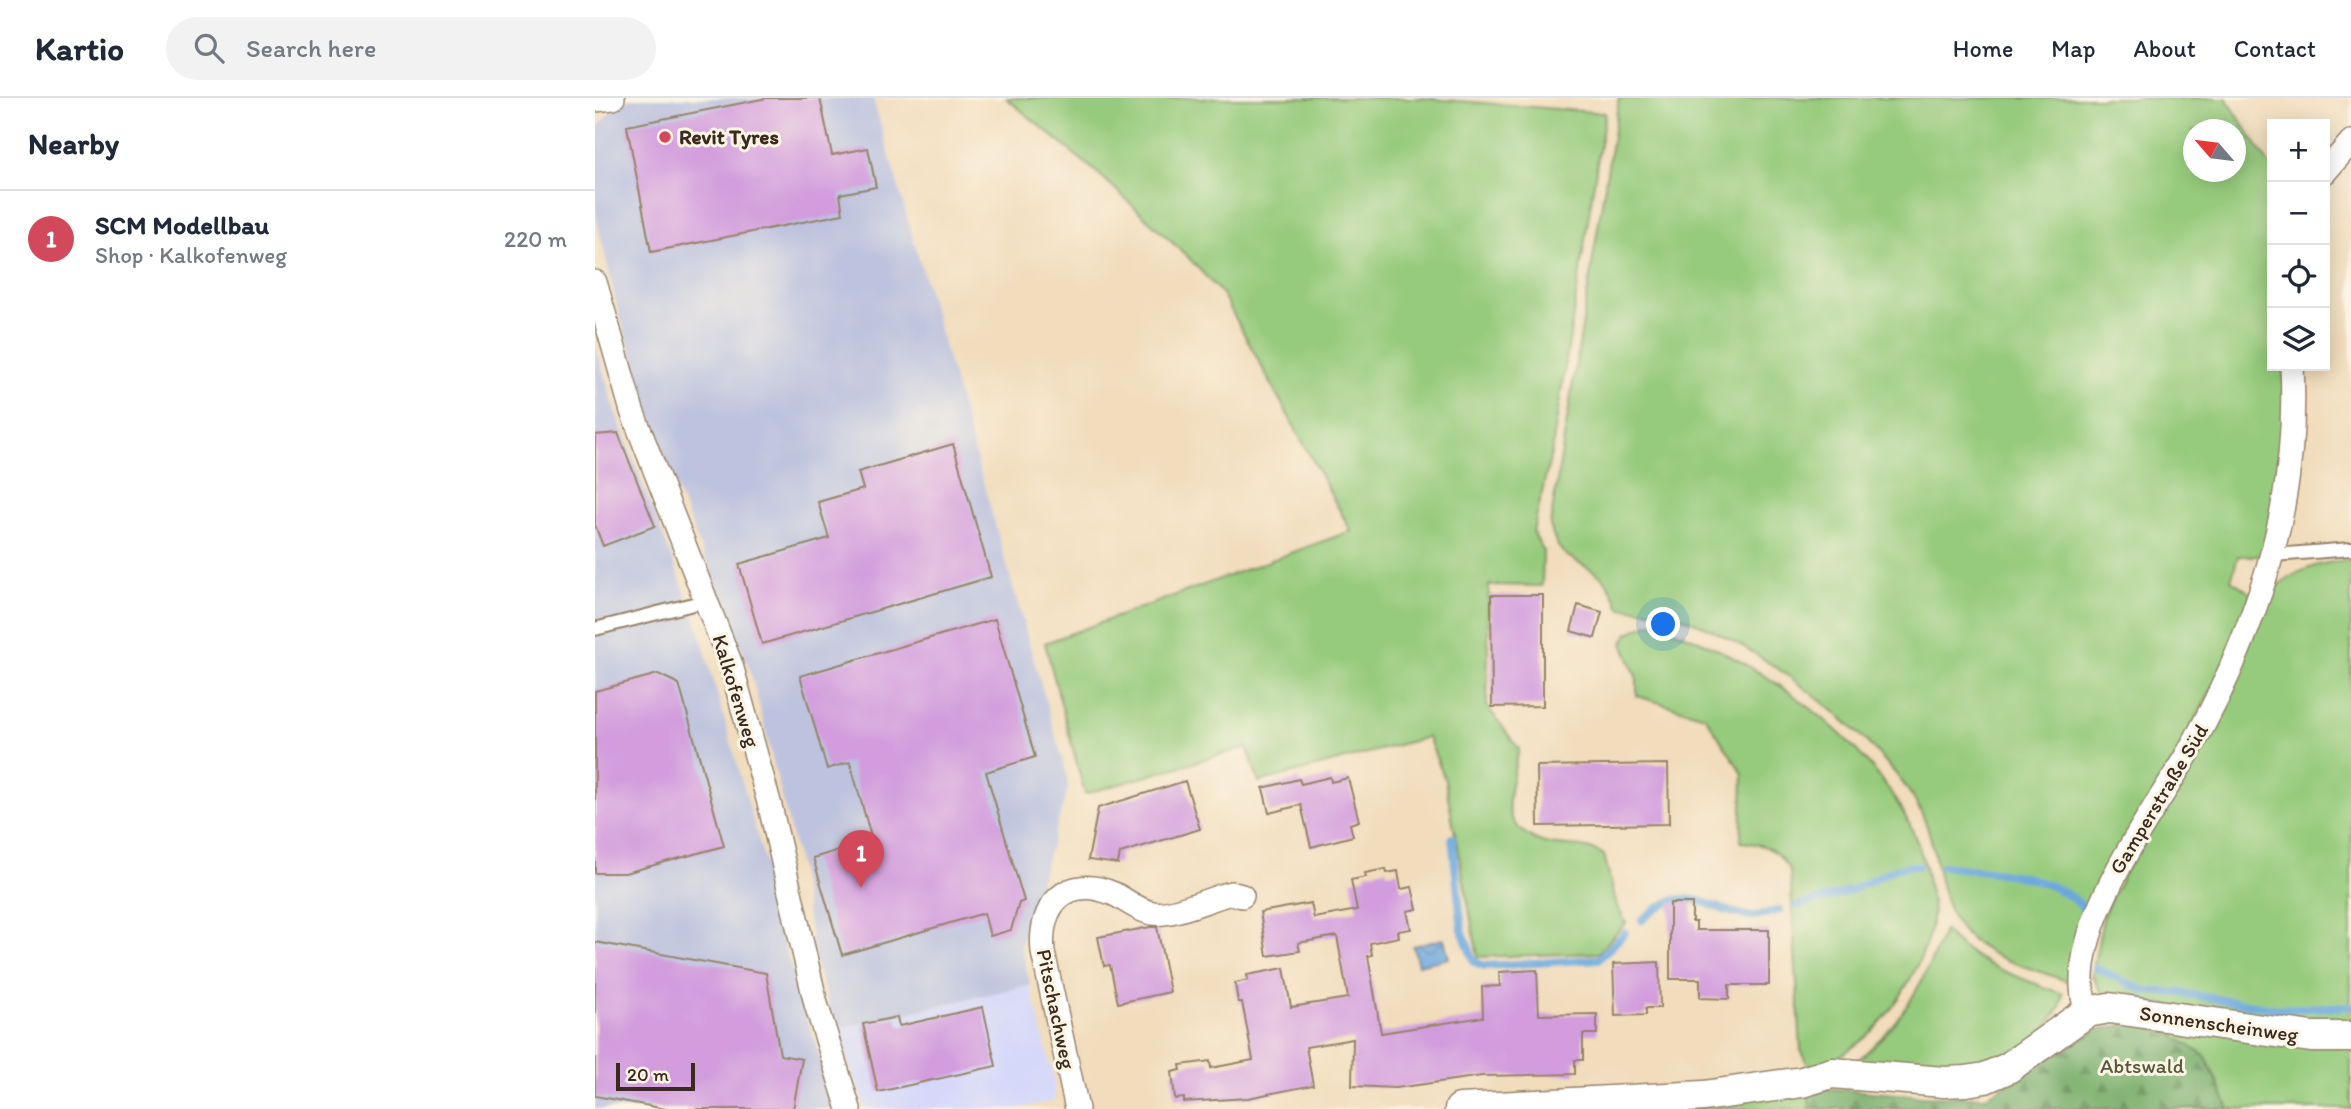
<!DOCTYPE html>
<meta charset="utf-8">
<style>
:root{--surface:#fff;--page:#f2f2f3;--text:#1f2937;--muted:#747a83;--line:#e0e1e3;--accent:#d1495b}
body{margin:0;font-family:Itim,sans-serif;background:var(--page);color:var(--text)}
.controls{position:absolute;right:21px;top:21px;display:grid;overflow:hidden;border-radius:0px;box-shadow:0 4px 18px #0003}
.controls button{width:63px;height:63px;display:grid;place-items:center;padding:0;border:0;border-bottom:2px solid var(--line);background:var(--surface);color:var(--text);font:35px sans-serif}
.compass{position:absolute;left:1588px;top:21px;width:63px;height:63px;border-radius:50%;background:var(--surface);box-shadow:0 4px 18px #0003;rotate:298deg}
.scale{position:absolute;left:21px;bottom:18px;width:79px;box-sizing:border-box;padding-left:7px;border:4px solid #3b2a1e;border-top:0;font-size:19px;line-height:24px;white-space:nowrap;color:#3b2a1e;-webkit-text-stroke:5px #fcf5e5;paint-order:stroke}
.you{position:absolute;left:1069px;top:527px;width:24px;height:24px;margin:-18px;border:5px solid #fff;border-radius:50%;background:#1a73e8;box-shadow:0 0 0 10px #1a73e833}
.badge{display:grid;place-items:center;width:46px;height:46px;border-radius:50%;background:var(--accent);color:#fff;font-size:23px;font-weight:700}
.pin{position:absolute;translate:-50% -58px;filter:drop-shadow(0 2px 4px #0008)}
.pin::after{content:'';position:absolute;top:37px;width:24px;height:21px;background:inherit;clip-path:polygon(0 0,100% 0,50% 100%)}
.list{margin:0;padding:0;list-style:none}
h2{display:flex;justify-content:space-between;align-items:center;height:91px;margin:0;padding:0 28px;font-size:30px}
h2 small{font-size:23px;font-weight:400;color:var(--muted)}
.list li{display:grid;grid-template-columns:46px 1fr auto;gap:21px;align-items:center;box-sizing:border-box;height:98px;padding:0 28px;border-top:2px solid var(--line)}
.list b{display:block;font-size:26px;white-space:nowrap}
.list p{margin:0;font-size:23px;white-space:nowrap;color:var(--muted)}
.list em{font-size:23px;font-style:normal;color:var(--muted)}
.icon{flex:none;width:38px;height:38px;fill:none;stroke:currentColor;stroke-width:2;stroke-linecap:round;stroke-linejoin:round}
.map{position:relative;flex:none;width:1756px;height:1011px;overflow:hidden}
header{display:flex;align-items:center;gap:42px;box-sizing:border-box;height:98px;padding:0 35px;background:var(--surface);border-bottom:2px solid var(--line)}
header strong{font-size:33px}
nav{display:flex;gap:38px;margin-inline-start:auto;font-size:24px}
.search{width:490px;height:63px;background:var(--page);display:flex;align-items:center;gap:18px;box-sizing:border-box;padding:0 24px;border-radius:38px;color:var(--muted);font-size:26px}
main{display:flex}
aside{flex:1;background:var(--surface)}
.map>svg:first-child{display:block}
</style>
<header>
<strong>Kartio</strong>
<div class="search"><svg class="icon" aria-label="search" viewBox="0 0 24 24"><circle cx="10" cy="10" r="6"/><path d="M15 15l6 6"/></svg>Search here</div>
<nav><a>Home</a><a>Map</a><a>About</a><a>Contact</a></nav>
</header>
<main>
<aside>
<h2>Nearby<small></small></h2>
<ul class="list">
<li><span class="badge">1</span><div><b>SCM Modellbau</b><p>Shop · Kalkofenweg</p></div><em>220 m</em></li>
</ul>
</aside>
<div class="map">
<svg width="1756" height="1011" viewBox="0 0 1756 1011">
<defs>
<pattern id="forest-firs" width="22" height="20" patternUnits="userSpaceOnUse" patternTransform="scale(1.75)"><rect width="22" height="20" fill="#78ae6b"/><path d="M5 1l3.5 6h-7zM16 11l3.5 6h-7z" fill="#648e57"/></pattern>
<pattern id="water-waves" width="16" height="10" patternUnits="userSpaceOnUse" patternTransform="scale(1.75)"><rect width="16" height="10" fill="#6ca8dd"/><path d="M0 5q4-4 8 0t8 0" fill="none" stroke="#5a89b3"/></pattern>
</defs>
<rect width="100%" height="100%" fill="#fcf5e5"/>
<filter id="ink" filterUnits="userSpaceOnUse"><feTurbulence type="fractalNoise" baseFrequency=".0143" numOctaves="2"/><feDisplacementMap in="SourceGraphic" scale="14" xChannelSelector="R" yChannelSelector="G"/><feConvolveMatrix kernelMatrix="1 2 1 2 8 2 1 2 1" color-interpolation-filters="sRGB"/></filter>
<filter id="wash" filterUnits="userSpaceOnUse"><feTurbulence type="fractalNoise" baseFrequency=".00686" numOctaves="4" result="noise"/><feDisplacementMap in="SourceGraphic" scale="28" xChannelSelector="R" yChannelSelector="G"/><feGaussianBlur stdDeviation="1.57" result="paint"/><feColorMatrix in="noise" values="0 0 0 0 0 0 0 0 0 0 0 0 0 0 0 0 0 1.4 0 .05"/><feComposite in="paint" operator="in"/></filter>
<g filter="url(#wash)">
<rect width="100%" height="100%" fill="#f1dcbb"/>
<!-- built -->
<path fill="#d5d8f9" d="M 435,887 L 459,981 L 459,1003 L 420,1011 L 270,1011 L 241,931 Z"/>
<!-- industrial -->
<path fill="#bdc3de" d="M 35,0 L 278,0 L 471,674 L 473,690 L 426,847 L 435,887 L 241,931 L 221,867 L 202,759 L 156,575 L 70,362 L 22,209 L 0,113 L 0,33 L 16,13 Z
M 0,246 L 21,316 L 103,528 L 173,775 L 183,829 L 241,1011 L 0,1011 Z"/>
<!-- green -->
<path fill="#96ca7b" stroke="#687a4c" stroke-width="2" fill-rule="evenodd" d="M 411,0 L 826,0 L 1010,15 L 957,351 L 938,434 L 948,453 L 947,488 L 894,487 L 892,608 L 924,651 C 921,668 912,693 914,710 C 916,732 943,746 962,747 C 979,749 994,747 1009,757 L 1022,808 L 1031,825 L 1003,855 L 883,859 L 850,682 L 833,639 L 664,684 L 652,649 L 490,696 L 450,545 L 756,433 L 628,197 L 593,159 L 505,77 Z
M 1024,0 L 1631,0 L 1677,71 L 1677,268 L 1689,268 L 1690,336 L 1670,458 L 1643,458 L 1636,482 L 1657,496 L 1625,575 L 1485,839 L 1472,883 C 1440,871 1396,862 1371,837 C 1339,804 1346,754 1326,714 C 1291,642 1158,541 1082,518 C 1062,512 1045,512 1025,510 C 1020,500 1016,488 1008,480 C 982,458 964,466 955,427 ZM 1598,32 L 1640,32 L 1640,74 L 1598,74 Z
M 1756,462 L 1756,931 L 1519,901 L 1505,892 L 1497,877 L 1509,815 L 1674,494 C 1700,473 1722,464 1756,462 Z
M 1056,525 C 1164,556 1312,662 1332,779 C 1334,792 1340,808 1337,821 C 1331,860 1303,909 1274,936 C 1261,949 1242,959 1227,970 L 1213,966 L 1206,952 L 1195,773 C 1183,751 1170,746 1146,744 L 1148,676 L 1110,618 L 1042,598 L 1042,581 L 1028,545 L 1033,535 Z
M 1349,832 C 1378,867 1428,880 1468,896 L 1465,909 L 1453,927 L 1433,947 L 1369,973 L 1256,968 C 1304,929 1327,890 1349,832 Z
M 1555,922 L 1756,948 L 1756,1011 L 1634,1011 L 1611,959 Z
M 1213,989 L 1215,1011 L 1075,1011 Z"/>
<!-- forest -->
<path fill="url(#forest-firs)" stroke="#5a6c44" stroke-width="2" d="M 1555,922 L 1611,959 L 1634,1011 L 1215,1011 L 1213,989 L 1328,998 L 1390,999 L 1502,932 Z"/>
<!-- water -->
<path fill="url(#water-waves)" stroke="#54697e" stroke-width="2" d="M 849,841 L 854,860 L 823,867 L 818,848 Z"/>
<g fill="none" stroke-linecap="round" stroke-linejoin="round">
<!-- stream -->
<path stroke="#6ca8dd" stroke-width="8" d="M 857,740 L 867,832 L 879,864 L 890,868 L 1004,861 L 1030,835
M 1348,768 C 1398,775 1450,773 1489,810 L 1490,823
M 1202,808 C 1220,803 1239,799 1256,792 C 1279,784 1299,765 1323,768
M 1047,822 C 1095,780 1109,813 1156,818 C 1165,818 1176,814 1184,812
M 1501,870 L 1550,893 L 1587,895 L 1683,911 L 1756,908"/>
</g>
<g id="blocks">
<!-- building -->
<path fill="#d29cdd" d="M 172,0 L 225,0 L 237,57 L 273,50 L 281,89 L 245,96 L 248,116 L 56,154 L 32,28 Z
M 23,335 L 60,428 L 8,448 L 0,427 L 0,337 Z
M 358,346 L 396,479 L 167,546 L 144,466 L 234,440 L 223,404 L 268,391 L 263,374 Z
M 896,497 L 948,497 L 948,608 L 897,609 Z
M 983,507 L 1007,514 L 1000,540 L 976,533 Z
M 400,521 L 440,659 L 391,674 L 429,803 L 424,805 L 416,832 L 395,838 L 389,815 L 247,857 L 218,760 L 277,742 L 255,664 L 232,671 L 205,578 Z
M 63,576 L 84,586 L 129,748 L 30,775 L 0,775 L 0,593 Z
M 1073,666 L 1074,726 L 943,728 L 942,668 Z
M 735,679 L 736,684 L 753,680 L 764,723 L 755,726 L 758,738 L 716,749 L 706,707 L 674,715 L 668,690 L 704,681 L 706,686 Z
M 590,683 L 605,731 L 525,755 L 523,766 L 493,762 L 503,710 Z
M 791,771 L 792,775 L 803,773 L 806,791 L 817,789 L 822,811 L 812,813 L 816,831 L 803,833 L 804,839 L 775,845 L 777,857 L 773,858 L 786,935 L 888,919 L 887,889 L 905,888 L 904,874 L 942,872 L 944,917 L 1002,916 L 1002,936 L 988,936 L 988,962 L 980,962 L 980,976 L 887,978 L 801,990 L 757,988 L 758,941 L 711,949 L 718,987 L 653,1000 L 589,1004 L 589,1000 L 580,1001 L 577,974 L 586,972 L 585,967 L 615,963 L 616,970 L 658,962 L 647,904 L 643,904 L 640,885 L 653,882 L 652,877 L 689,870 L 696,909 L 753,900 L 742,838 L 703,845 L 705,853 L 672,858 L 665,814 L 716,805 L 719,820 L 762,812 L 756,782 L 771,779 L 770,775 Z
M 1075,805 L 1097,805 L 1097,824 L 1101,824 L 1101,832 L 1174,832 L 1174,887 L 1134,887 L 1134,901 L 1105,900 L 1105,881 L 1075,881 Z
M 555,829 L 562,829 L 575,894 L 523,905 L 515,867 L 509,868 L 503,839 Z
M 0,844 L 171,875 L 185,957 L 207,961 L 198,1011 L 71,1011 L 0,998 Z
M 1064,864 L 1065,910 L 1051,910 L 1051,917 L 1020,918 L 1018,866 Z
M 388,909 L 401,968 L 283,994 L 268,926 L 302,919 L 304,928 Z"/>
</g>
</g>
<g filter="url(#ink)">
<use href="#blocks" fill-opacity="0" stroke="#96836c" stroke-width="2"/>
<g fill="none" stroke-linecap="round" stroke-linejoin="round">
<!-- service casing -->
<g stroke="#96836c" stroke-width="16">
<path id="service" d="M 1679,457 L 1756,451
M 0,531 L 110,503"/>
</g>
<!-- minor casing -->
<g stroke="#96836c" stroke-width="26">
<path id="minor" d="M 0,2 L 18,0
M 1730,74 L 1756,44
M 0,184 L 37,313 L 136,567 L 175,708 L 221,906 L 254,1011
M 1492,914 C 1464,839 1557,717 1593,655 C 1613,620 1631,584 1646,546 C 1684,453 1702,368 1697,268
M 482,1011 L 448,854 C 443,808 471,775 519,796 C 531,802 544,813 558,815 C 575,819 616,800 636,795 L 647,798"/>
</g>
<!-- tertiary casing -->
<g stroke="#96836c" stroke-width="33">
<path id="tertiary" d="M 865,1011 L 1109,998 L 1207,984 L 1237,975 L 1349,984 L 1371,983 L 1390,980 L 1413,970 L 1492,914 L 1514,910 L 1716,939 L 1756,939"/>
</g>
<!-- service -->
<use href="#service" stroke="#fff" stroke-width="12"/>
<!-- minor -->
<use href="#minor" stroke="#fff" stroke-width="23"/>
<!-- tertiary -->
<use href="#tertiary" stroke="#fff" stroke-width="30"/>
</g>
</g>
<!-- markers -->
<circle fill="#d1495b" stroke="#fcf5e5" stroke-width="2.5" cx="70" cy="39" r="7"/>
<g text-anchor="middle" stroke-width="6" stroke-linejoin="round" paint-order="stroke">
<!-- poi labels -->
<g font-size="21" font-weight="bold" fill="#3b2a1e" stroke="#fcf5e5" text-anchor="start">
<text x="84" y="46">Revit Tyres</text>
</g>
<!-- street labels -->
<g font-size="21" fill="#3b2a1e" stroke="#fcf5e5">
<text transform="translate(141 593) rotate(73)" y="7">Kalkofenweg</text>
<text transform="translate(1564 701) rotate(-59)" y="7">Gamperstraße Süd</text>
<text transform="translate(461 911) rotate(78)" y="7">Pitschachweg</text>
<text transform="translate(1624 926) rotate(8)" y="7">Sonnenscheinweg</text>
</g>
<!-- park labels -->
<g font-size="21" fill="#565a3a" stroke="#fcf5e5">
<text x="1547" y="975">Abtswald</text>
</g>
</g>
</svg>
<div class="controls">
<button>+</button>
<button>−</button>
<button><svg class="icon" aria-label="locate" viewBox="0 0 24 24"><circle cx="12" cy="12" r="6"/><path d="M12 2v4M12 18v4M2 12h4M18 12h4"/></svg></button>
<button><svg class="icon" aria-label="layers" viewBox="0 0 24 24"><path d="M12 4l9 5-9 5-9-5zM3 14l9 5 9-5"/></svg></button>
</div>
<svg class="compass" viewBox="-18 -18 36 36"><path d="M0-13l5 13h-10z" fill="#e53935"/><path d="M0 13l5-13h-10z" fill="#747a83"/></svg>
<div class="scale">20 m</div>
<div class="you"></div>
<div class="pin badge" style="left:266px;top:790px">1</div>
</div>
</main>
